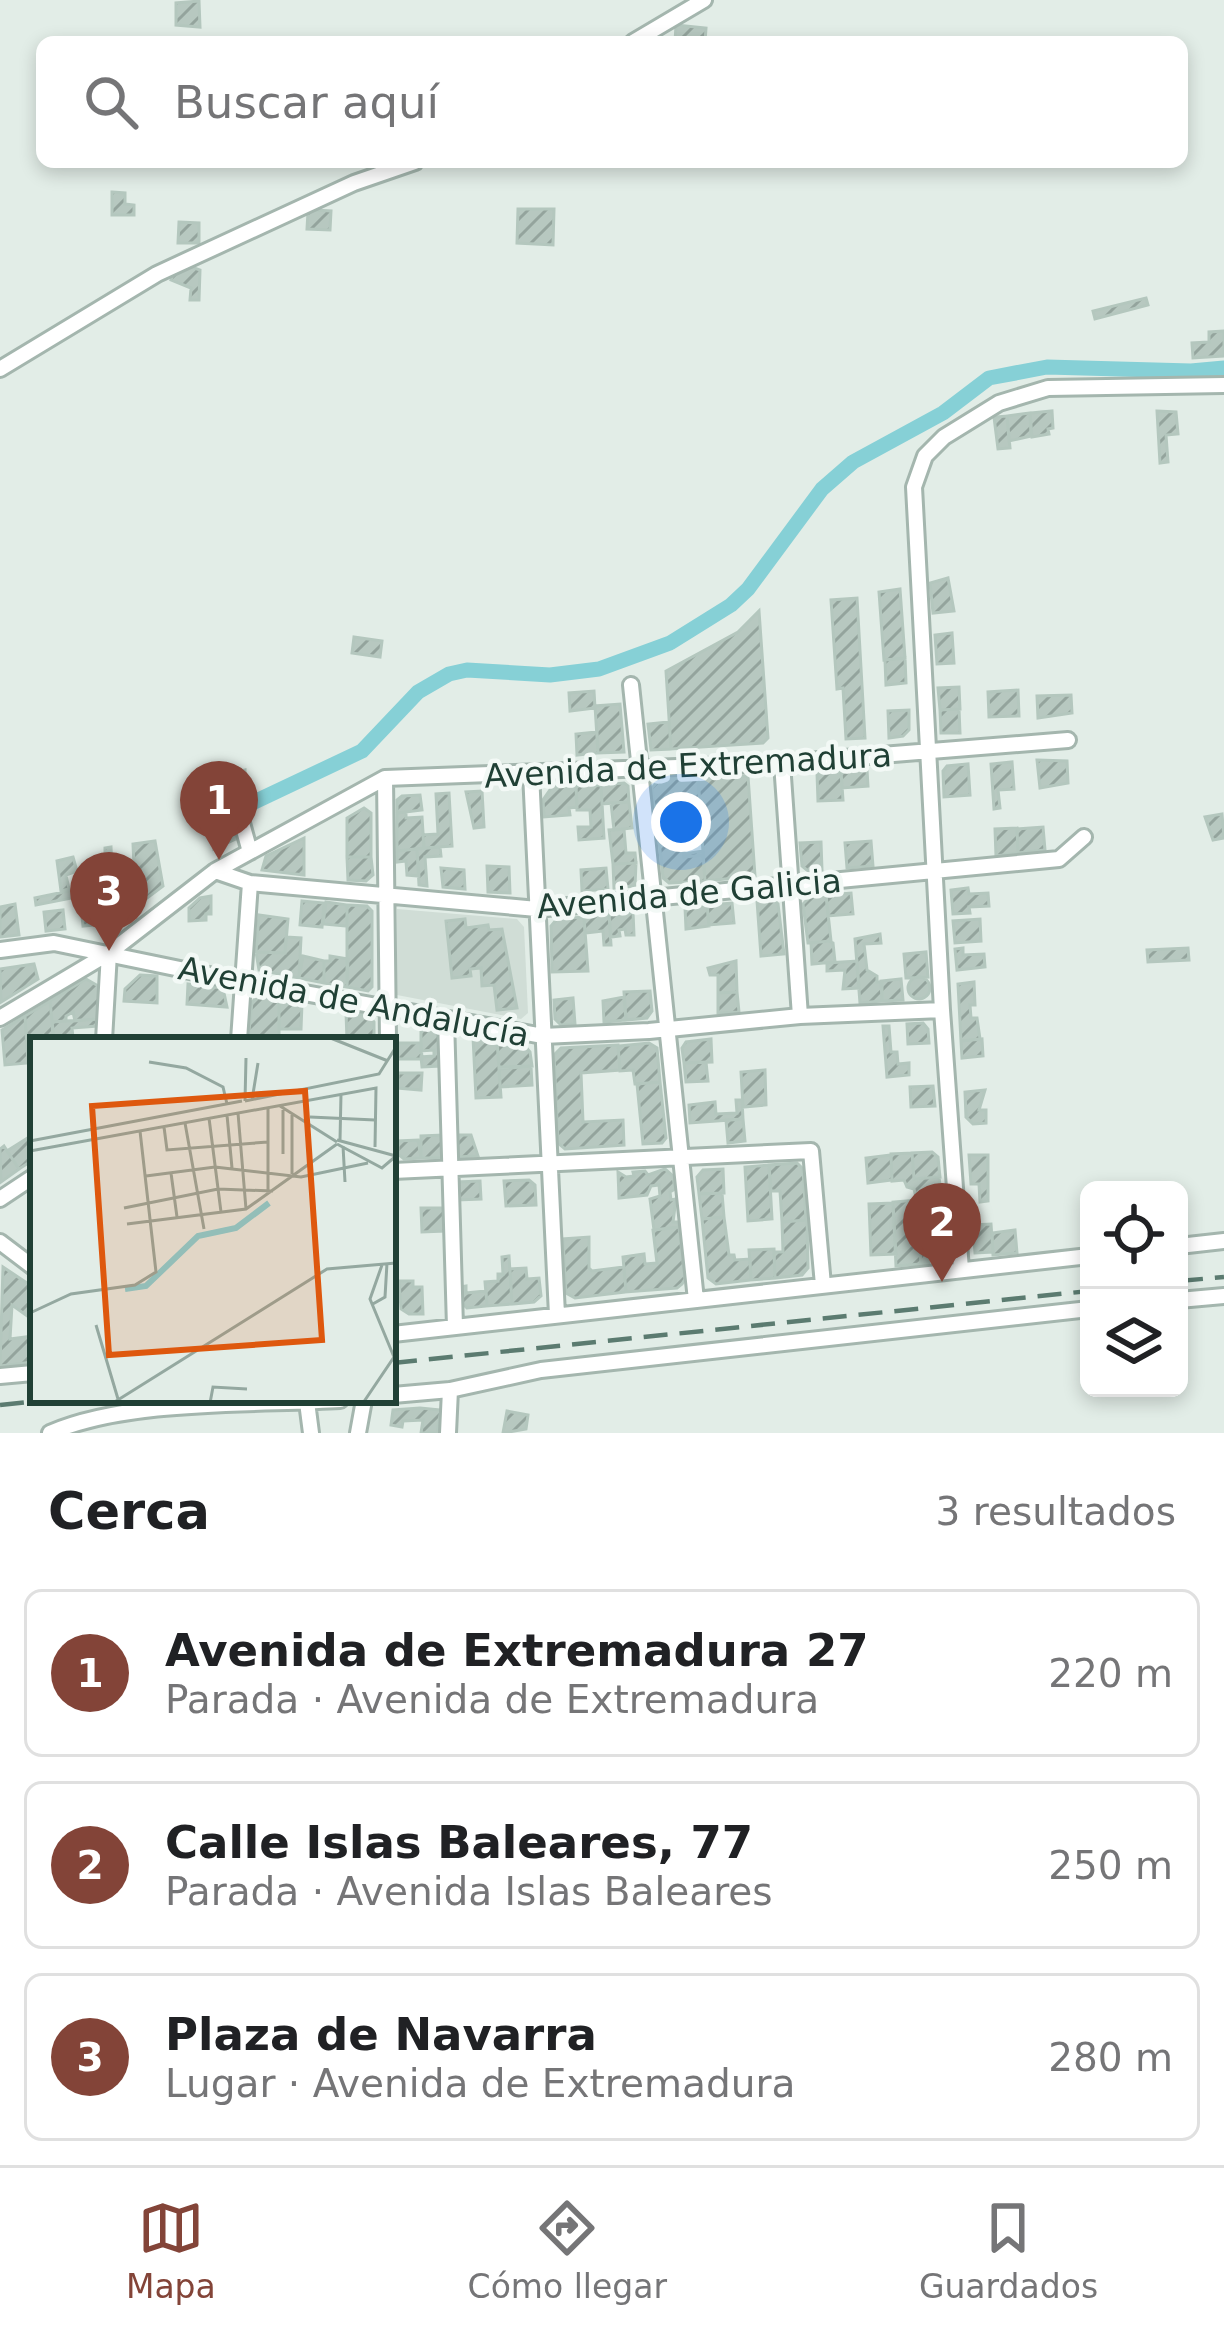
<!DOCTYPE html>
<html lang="es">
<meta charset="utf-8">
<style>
:root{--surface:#fff;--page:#f6f6f6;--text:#202124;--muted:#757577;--line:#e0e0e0;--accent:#834438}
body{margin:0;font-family:"DejaVu Sans",sans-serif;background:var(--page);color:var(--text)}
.controls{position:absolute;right:36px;bottom:36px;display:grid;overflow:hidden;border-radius:18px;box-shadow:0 6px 18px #0003}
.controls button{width:108px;height:108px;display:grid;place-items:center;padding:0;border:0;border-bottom:3px solid var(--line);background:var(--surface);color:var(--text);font:60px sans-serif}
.you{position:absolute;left:681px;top:822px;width:42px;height:42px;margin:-30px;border:9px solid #fff;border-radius:50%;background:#1a73e8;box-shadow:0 0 0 18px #1a73e833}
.badge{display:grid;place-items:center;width:78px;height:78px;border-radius:50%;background:var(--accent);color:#fff;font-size:39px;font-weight:700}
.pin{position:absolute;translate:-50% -99px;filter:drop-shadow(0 3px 6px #0008)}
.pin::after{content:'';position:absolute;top:63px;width:42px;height:36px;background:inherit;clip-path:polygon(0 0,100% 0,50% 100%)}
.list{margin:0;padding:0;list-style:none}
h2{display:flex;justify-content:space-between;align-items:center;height:156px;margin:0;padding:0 48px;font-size:51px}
h2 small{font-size:39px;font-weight:400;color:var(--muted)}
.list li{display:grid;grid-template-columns:78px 1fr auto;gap:36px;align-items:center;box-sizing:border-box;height:168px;margin:0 24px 24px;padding:0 24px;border:3px solid var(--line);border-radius:18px}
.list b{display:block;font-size:45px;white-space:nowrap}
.list p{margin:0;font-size:39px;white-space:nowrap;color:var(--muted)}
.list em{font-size:39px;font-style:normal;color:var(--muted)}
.icon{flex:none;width:66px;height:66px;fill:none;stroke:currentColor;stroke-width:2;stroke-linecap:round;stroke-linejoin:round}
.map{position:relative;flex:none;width:1224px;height:1433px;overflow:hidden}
.search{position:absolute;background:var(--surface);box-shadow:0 6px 18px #0003;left:36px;right:36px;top:36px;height:132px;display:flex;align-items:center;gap:30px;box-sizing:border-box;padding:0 42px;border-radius:18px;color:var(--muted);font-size:45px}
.sheet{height:732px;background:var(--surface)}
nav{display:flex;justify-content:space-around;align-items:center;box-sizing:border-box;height:168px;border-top:3px solid var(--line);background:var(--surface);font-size:33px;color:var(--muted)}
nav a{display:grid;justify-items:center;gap:6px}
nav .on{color:var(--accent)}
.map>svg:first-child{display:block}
</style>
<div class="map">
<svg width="1224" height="1433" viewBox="0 0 1224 1433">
<defs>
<pattern id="building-hatch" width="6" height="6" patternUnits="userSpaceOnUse" patternTransform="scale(3)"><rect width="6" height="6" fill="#b7c8c0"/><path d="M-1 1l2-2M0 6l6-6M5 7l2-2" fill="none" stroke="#94a49d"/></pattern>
</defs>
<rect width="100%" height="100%" fill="#e2ede7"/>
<!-- built -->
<path fill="#d0ddd6" d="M 397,909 L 517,919 L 524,927 L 528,1013 L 521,1019 L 397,995 Z"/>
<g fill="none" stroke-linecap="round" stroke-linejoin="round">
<!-- canal -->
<path stroke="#86d0d6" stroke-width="15" d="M 250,804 L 362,751 L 418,692 L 449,674 L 467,670 L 550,675 L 599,669 L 670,643 L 731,605 L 748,589 L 822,489 L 853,462 L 943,413 L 989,378 L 1047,367 L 1191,371 L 1224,368"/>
</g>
<!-- building -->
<path fill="url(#building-hatch)" stroke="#b4c7be" stroke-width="3" d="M 199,1 L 200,27 L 176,25 L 176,3 Z
M 676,25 L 706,28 L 705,42 L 675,42 Z
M 112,192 L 125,193 L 125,204 L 134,205 L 134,215 L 112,215 Z
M 518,209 L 554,209 L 553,245 L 517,243 Z
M 314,210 L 331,211 L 330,230 L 307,229 L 308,212 Z
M 179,222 L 199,223 L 199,243 L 178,243 Z
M 186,265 L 200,270 L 199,300 L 190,300 L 191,288 L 171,280 L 175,269 Z
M 1146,298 L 1148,305 L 1095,319 L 1093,311 Z
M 1224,331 L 1224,356 L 1193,358 L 1192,343 L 1209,342 L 1209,332 Z
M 1052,411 L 1053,428 L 1048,429 L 1049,434 L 1032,437 L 1030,413 Z
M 1157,411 L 1176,412 L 1178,434 L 1166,435 L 1168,462 L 1160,463 Z
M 1030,413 L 1031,436 L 1009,441 L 1007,416 Z
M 1007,416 L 1010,448 L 998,449 L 994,417 Z
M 948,578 L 954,611 L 933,613 L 930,583 Z
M 900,589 L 905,658 L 884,660 L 879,592 Z
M 857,598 L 865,738 L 846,739 L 843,688 L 837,689 L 831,600 Z
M 759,611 L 768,738 L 763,743 L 671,749 L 666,671 L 738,632 Z
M 952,633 L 954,663 L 937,664 L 935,635 Z
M 354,637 L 382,641 L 380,657 L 352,653 Z
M 905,658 L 906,683 L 886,685 L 885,660 Z
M 959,687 L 960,709 L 940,710 L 938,688 Z
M 1018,690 L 1019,716 L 989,717 L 988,692 Z
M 594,691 L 595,708 L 570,711 L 569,693 Z
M 1071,695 L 1072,713 L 1038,718 L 1037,696 Z
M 620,704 L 624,752 L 598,753 L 595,706 Z
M 959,709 L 960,733 L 941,733 L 940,710 Z
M 909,710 L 909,730 L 903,736 L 889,738 L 888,711 Z
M 669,722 L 671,749 L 651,750 L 648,724 Z
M 597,732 L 598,753 L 577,755 L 576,734 Z
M 1037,760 L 1067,761 L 1068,783 L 1040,788 Z
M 1012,762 L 1014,789 L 998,790 L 1000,808 L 994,809 L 991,764 Z
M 968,764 L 970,795 L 944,797 L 943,771 L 947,766 Z
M 237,768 L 237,772 L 245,770 L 245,781 L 194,790 L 197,776 Z
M 867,770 L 868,786 L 842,788 L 841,771 Z
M 841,771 L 843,800 L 818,801 L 817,773 Z
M 748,776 L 755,876 L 705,881 L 698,779 Z
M 676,778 L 698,779 L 700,804 L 680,804 L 683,829 L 657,832 L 652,788 L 659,780 Z
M 624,783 L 628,786 L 629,802 L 602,804 L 601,785 Z
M 576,785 L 577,807 L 569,808 L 570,815 L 544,817 L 543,800 L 552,787 Z
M 601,785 L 604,838 L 579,840 L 578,827 L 591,827 L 590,810 L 577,810 L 576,786 Z
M 482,791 L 484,827 L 474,828 L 466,792 Z
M 449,793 L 452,846 L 424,848 L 423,835 L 438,834 L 436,794 Z
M 420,795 L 422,810 L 397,813 L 397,800 L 402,796 Z
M 629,802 L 632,828 L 614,830 L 611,803 Z
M 364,808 L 371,813 L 371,857 L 347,857 L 347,818 Z
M 406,812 L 406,818 L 422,817 L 424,848 L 397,851 L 397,813 Z
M 1222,814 L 1224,838 L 1213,840 L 1205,817 Z
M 239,818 L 242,836 L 214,849 L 214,823 Z
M 1043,827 L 1045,850 L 1018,853 L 1017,829 Z
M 1017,828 L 1018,853 L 996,856 L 995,829 Z
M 624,829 L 626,853 L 635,853 L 636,863 L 613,864 L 609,830 Z
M 683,829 L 684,857 L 703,855 L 705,881 L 670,883 L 663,877 L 658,832 Z
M 683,829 L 684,854 L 703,851 L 705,881 L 669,883 L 663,878 L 658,832 Z
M 304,838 L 304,875 L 262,870 L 266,856 Z
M 155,841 L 163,886 L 139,904 L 126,879 L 105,882 L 105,848 L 111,847 L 112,869 L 134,866 L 133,844 Z
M 871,841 L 873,866 L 847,868 L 845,843 Z
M 821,842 L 822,870 L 808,871 L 802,866 L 800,843 Z
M 440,847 L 441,856 L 425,857 L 427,886 L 419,885 L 417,849 Z
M 417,849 L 419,876 L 407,875 L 406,861 L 397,862 L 397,851 Z
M 73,857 L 77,871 L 66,875 L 69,889 L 61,891 L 57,861 Z
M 347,857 L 371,857 L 373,875 L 366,881 L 348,880 Z
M 636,863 L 635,886 L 614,888 L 613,864 Z
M 487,866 L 509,867 L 510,893 L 488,892 Z
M 441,868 L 464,870 L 465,889 L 443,887 Z
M 606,868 L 608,889 L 582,891 L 581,870 Z
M 126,879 L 127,887 L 36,905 L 35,898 Z
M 127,887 L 139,904 L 105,924 L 105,891 Z
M 968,888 L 969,894 L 988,893 L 989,906 L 969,907 L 970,913 L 953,914 L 951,890 Z
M 105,891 L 105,924 L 83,926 L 80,896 Z
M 851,893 L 853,914 L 828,916 L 826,895 Z
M 826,895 L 831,941 L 808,943 L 803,904 L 810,897 Z
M 211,896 L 211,914 L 206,914 L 206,920 L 189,921 L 189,908 L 200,898 Z
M 774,900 L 778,904 L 784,954 L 761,956 L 757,901 Z
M 302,901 L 324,903 L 322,927 L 300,925 Z
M 326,902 L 347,905 L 347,926 L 323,924 Z
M 732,903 L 734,923 L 709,925 L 707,905 Z
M 15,904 L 19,935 L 0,937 L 0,907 Z
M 347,905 L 367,906 L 372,911 L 372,987 L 368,991 L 347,987 Z
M 707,905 L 709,926 L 686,929 L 685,907 Z
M 63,910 L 65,929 L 46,931 L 44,912 Z
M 633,912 L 634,935 L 626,935 L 625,929 L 619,930 L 620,936 L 611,937 L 609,914 Z
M 609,914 L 611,945 L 604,945 L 603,931 L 585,933 L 584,917 Z
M 259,915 L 288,919 L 285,953 L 256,952 Z
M 584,917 L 588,971 L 552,972 L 551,926 L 557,919 Z
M 465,919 L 466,928 L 488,925 L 489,930 L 502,929 L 517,1008 L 497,1010 L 494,985 L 482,986 L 481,968 L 470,969 L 471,976 L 452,978 L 446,921 Z
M 980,919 L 981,941 L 955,943 L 953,921 Z
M 880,934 L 881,943 L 864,944 L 867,970 L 877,976 L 877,982 L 882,982 L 882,1001 L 860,1003 L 855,939 Z
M 286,937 L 301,938 L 299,978 L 259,970 L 256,952 L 285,953 Z
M 829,941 L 833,943 L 835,962 L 812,964 L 811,943 Z
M 963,948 L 963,955 L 984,954 L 985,967 L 957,970 L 955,949 Z
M 1188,948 L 1189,960 L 1148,962 L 1147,950 Z
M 926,952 L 928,977 L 906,978 L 904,954 Z
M 303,956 L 324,961 L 324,983 L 299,978 Z
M 330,956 L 348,959 L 347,987 L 324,983 L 324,961 L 330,961 Z
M 736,961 L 737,992 L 718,993 L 718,975 L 710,975 L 708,968 Z
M 857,961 L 859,988 L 843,989 L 845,970 L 827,971 L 827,963 Z
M 34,964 L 38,979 L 1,1002 L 0,969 Z
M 140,975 L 157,976 L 157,1003 L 124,1001 L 125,989 Z
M908 988a11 11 0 1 1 22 0a11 11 0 1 1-22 0Z
M 86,979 L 100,987 L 97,1019 L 75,1021 L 73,1012 L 66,1016 L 66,1021 L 52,1022 L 50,1001 Z
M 901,979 L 903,1000 L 882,1001 L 881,981 Z
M 974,982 L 975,1005 L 970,1005 L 971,1018 L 977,1018 L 980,1039 L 961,1041 L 958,984 Z
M 188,984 L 223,988 L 227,1007 L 187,1004 Z
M 650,991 L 652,1011 L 647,1018 L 626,1020 L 624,992 Z
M 737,992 L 739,1012 L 718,1013 L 718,993 Z
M 259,995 L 279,998 L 279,1040 L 248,1040 L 252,1002 Z
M 624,997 L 626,1020 L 604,1022 L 603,1001 Z
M 573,998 L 575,1024 L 561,1025 L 555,1019 L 554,1000 Z
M 279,999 L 302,1003 L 301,1029 L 279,1029 Z
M 50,1001 L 54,1040 L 33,1040 L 33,1045 L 27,1046 L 25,1016 Z
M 346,1012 L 369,1016 L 374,1022 L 374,1040 L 347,1040 Z
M 25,1016 L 28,1063 L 5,1065 L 2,1030 Z
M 97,1019 L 97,1026 L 72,1028 L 73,1038 L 53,1039 L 52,1022 Z
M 923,1023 L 928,1029 L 929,1043 L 908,1044 L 907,1024 Z
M 421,1026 L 440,1030 L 441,1066 L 422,1067 L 421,1057 L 434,1056 L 434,1050 L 421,1051 Z
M 883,1026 L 889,1026 L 891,1052 L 897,1052 L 898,1064 L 909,1063 L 909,1075 L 887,1077 Z
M 473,1037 L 497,1041 L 501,1097 L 476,1098 Z
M 711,1039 L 712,1062 L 684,1063 L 682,1048 L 686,1042 Z
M 982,1039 L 983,1056 L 962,1058 L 961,1041 Z
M 497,1041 L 524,1045 L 530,1052 L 532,1066 L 499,1067 Z
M 398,1043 L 421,1043 L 422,1059 L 398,1059 Z
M 649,1043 L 657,1048 L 660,1082 L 635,1084 L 633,1070 L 620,1071 L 618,1046 Z
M 618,1045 L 620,1070 L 581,1073 L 583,1122 L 623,1120 L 624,1145 L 565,1149 L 558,1143 L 554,1055 L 561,1048 Z
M 706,1062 L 708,1081 L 686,1082 L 684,1063 Z
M 531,1066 L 532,1085 L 500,1087 L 499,1069 Z
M 765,1070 L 766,1105 L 743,1107 L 741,1072 Z
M 398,1073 L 422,1073 L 421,1090 L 398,1088 Z
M 660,1082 L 666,1138 L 662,1143 L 643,1144 L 637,1084 Z
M 933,1086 L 935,1106 L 911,1107 L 910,1087 Z
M 985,1090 L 979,1110 L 986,1110 L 986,1123 L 973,1124 L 966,1117 L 965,1092 Z
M 736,1100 L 742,1100 L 743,1119 L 690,1123 L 689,1105 L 715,1102 L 716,1114 L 737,1113 Z
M 743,1119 L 745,1141 L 728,1143 L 726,1120 Z
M 443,1135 L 443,1158 L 421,1158 L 421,1136 Z
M 455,1135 L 471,1135 L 478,1156 L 456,1157 Z
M 29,1137 L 33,1144 L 33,1160 L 19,1169 L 7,1151 Z
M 418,1140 L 421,1158 L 404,1159 L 398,1154 L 398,1141 Z
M 4,1146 L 19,1169 L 1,1182 L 0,1149 Z
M 932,1152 L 938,1157 L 940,1177 L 914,1179 L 912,1153 Z
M 912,1153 L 914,1179 L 939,1177 L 942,1200 L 917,1202 L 914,1189 L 907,1187 L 904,1180 L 892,1181 L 891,1154 Z
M 891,1155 L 892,1180 L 868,1183 L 866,1158 Z
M 969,1155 L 988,1155 L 988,1201 L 980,1202 L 979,1184 L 971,1184 Z
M 797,1163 L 803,1169 L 806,1220 L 782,1222 L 780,1191 L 771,1191 L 769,1165 Z
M 769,1165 L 772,1219 L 748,1221 L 745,1167 Z
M 665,1169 L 673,1176 L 675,1189 L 670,1192 L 671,1200 L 676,1199 L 673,1222 L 678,1222 L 679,1227 L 654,1230 L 650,1199 L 660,1196 L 659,1185 L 651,1186 L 647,1195 L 619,1198 L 618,1172 L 626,1177 L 634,1176 L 633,1172 L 645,1171 L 648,1175 Z
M 723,1169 L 724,1193 L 699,1194 L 697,1177 L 703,1170 Z
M 529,1180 L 535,1185 L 536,1205 L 506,1206 L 504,1181 Z
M 480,1181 L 481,1199 L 457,1200 L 457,1182 Z
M 722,1193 L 724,1217 L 702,1219 L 699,1194 Z
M 917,1200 L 921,1264 L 896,1266 L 893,1202 Z
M 940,1200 L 941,1210 L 926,1212 L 929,1263 L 921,1264 L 917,1202 Z
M 893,1203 L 896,1254 L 871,1255 L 869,1204 Z
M 421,1208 L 445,1208 L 445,1231 L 422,1232 Z
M 724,1217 L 729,1255 L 734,1255 L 735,1260 L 750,1259 L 751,1280 L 716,1284 L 708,1278 L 702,1219 Z
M 807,1220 L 808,1268 L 802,1275 L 775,1278 L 774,1252 L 783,1252 L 782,1222 Z
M 991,1224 L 993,1252 L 975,1253 L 973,1225 Z
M 679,1227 L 685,1279 L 682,1284 L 677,1288 L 626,1292 L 623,1257 L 644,1254 L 645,1264 L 657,1263 L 653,1230 Z
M 1015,1230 L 1017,1253 L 993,1255 L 992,1233 Z
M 589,1237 L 589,1268 L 592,1271 L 624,1267 L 626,1292 L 575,1298 L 566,1293 L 563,1239 Z
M 774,1249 L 775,1278 L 751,1280 L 749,1250 Z
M 509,1256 L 512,1304 L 487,1306 L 485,1282 L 498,1281 L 498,1274 L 503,1274 L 502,1257 Z
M 3,1267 L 33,1287 L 33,1320 L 12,1305 L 10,1339 L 33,1336 L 33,1362 L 0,1366 Z
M 526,1268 L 527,1279 L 539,1278 L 541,1296 L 534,1302 L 512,1304 L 510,1269 Z
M 399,1281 L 413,1281 L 413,1287 L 422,1287 L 423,1314 L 409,1314 L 401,1309 Z
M 466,1286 L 466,1293 L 486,1291 L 487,1306 L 467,1308 L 461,1302 L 460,1287 Z
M 420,1408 L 441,1410 L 437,1433 L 421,1433 L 423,1420 L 403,1421 L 402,1427 L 391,1425 L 393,1410 Z
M 507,1411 L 528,1415 L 526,1429 L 503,1433 Z"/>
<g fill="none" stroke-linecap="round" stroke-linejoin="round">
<!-- street casing -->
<g stroke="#a4b6ae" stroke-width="20">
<path id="street" d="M 633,42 L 704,0
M 0,369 L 157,274 L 354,183 L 415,162
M 631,685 L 696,1300
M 782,763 L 800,1016
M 531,773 L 557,1315
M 385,778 L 388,1040
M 237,805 L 250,852
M 215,871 L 250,883 L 537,909 L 1059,859 L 1084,837
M 0,950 L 54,943 L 243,982 L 543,1036 L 649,1031 L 800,1016 L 942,1010
M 0,1018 L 109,953 L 215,871 L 385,778 L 782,763 L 1068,740
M 446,1019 L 455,1327
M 104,1040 L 109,953
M 239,1040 L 250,883
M 393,1171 L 811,1151 L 823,1285
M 0,1199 L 33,1177
M 0,1242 L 33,1267
M 1179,1246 L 1224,1241
M 961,1270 L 942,1010 L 914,487 L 925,456 L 944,437 L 999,403 L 1048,388 L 1224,385
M 1179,1300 L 1224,1296
M 393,1334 L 1089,1256
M 0,1376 L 33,1373
M 393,1395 L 450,1390 L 541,1370 L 1089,1309
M 307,1402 L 311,1433
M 50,1433 C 128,1399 254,1405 340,1400
M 358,1433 L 364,1400
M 448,1433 L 450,1390"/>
</g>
<!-- street -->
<use href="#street" stroke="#fff" stroke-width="14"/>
<!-- rail -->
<path stroke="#5b7b70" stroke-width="4.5" stroke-dasharray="24 12" stroke-linecap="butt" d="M 1179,1281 L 1224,1277
M 393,1363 L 1089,1291
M 0,1405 L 47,1400"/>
</g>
<g text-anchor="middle" stroke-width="9" stroke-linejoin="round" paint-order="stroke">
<!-- street labels -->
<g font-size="33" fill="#204035" stroke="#f3f9f6">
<text transform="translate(688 765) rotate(-3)" y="12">Avenida de Extremadura</text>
<text transform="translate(689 893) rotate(-5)" y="12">Avenida de Galicia</text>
<text transform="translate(354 1001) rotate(11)" y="12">Avenida de Andalucía</text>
</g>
</g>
<!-- overview -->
<g transform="translate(30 1037)">
<rect width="366" height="366" fill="#e2ede7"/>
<path fill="none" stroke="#86d0d6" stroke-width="6" d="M 95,252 L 116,249 L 168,199 L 206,191 L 239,166"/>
<path fill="none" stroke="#94a8a0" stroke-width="3" d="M 298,0 L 358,24M 119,25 L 156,31 L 193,50 L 197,67M 222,63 L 228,26M 215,64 L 349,37 L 366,10M 215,64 L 216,21M 250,69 L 307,105M 208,76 L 216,172M 197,78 L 202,131M 280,80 L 345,83M 179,81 L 191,175M 155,86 L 174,192M 134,90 L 137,113 L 238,105M 307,103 L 366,119M 310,103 L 311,57M 0,104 L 212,64M 307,107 L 352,131 L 366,119M 313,109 L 315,145M 0,114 L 346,51 L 345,110M 253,117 L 253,73M 141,136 L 147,180M 262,137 L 262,78M 116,139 L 185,130 L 271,140 L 338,126M 238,153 L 238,70M 94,171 L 188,152 L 243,154M 97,187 L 216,172 L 307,107M 341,268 L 355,260 L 357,226M 0,276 L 41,257 L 105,248 L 126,235 L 110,94M 66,288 L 88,362M 83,366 L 297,232 L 366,226M 180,366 L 183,350 L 217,352M 333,366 L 364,320 L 340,262 L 352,228"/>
<path fill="#de580e" fill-opacity="0.15" stroke="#de580e" stroke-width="6" d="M 275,54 L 292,303 L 79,318 L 62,69 Z"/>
<rect width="366" height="366" fill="none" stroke="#204035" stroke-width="6"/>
</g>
</svg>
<div class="controls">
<button><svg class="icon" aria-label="locate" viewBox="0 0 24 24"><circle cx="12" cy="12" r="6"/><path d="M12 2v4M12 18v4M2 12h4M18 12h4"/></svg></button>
<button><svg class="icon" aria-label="layers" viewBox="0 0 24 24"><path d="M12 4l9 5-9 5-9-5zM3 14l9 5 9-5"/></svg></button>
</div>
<div class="you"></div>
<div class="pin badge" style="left:219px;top:860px">1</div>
<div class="pin badge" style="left:942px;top:1282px">2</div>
<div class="pin badge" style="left:109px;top:951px">3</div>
<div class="search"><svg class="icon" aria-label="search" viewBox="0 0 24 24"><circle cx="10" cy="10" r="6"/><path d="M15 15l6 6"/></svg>Buscar aquí</div>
</div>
<section class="sheet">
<h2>Cerca<small>3 resultados</small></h2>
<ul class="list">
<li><span class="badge">1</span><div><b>Avenida de Extremadura 27</b><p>Parada · Avenida de Extremadura</p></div><em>220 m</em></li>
<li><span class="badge">2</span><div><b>Calle Islas Baleares, 77</b><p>Parada · Avenida Islas Baleares</p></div><em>250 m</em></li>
<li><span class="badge">3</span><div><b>Plaza de Navarra</b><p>Lugar · Avenida de Extremadura</p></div><em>280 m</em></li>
</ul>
</section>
<nav>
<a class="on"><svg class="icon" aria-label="map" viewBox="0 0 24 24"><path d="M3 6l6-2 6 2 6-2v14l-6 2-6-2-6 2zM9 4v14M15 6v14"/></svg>Mapa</a>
<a><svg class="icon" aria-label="directions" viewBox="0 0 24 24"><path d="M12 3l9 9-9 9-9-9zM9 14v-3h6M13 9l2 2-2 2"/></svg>Cómo llegar</a>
<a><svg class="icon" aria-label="saved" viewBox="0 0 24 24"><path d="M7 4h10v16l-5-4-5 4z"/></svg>Guardados</a>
</nav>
